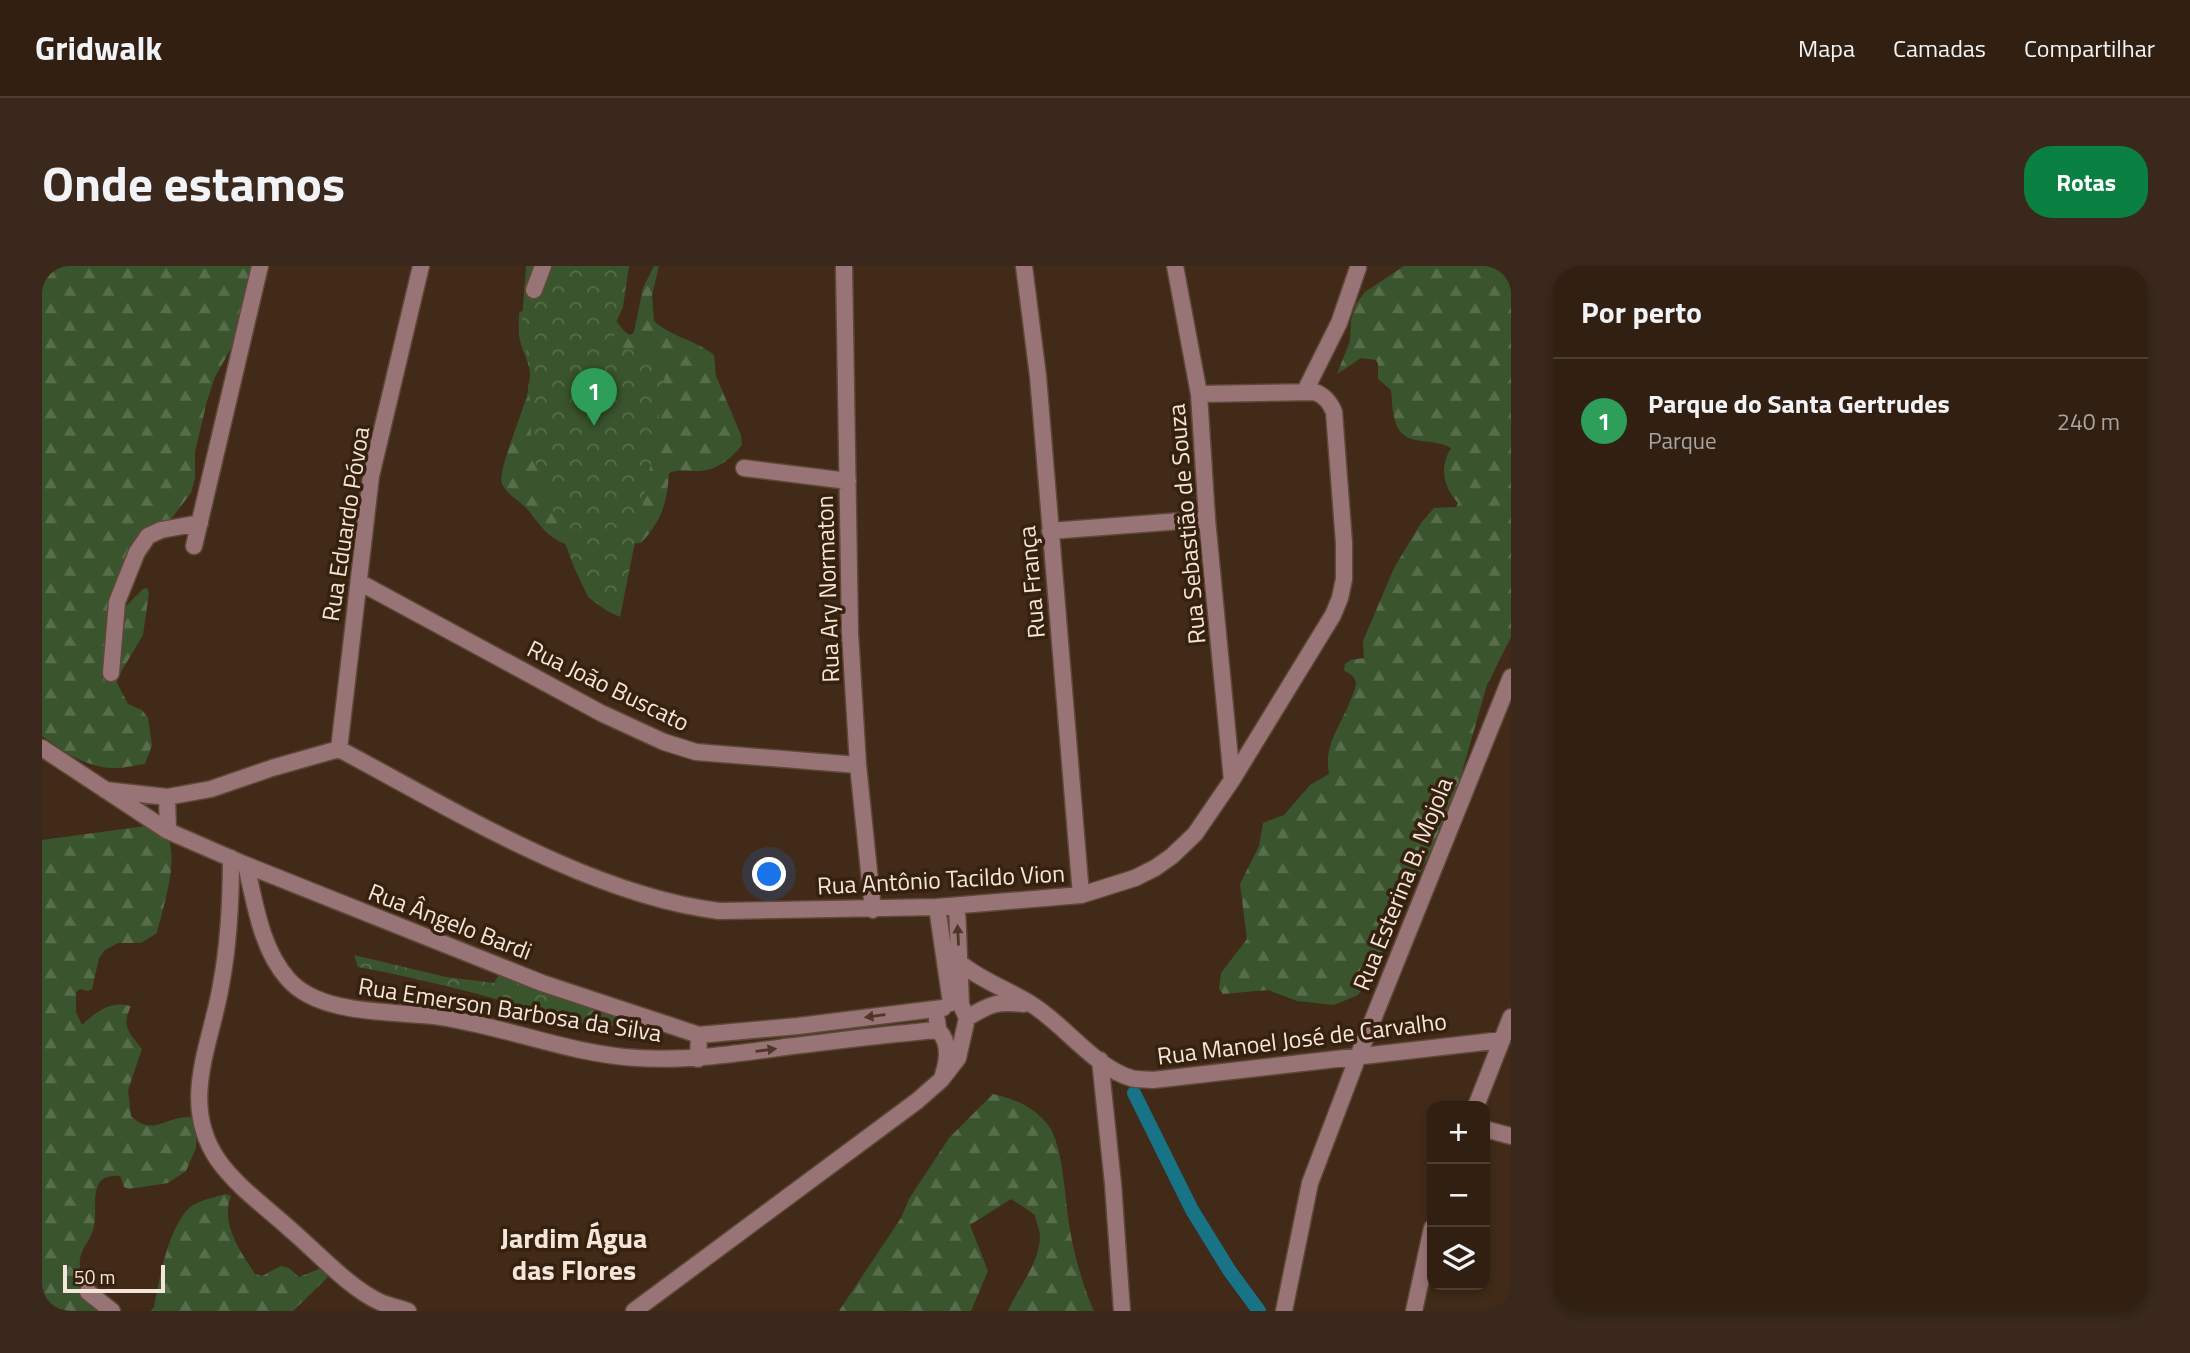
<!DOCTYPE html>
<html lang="pt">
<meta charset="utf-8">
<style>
:root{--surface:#312012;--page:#39281b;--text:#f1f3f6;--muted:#a8a39f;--line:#4c3e32;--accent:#0b8043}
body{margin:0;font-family:"Titillium Web",sans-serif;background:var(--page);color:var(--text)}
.controls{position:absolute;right:21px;bottom:21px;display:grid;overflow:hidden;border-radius:14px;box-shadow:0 4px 10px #0003}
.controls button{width:63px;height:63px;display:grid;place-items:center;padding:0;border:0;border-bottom:2px solid var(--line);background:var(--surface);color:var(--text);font:35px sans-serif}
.scale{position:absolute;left:21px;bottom:18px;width:102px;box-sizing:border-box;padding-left:7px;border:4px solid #f4e5da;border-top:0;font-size:19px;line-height:24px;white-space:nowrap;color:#f4e5da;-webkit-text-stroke:5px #36210e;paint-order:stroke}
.you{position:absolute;left:728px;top:609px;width:24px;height:24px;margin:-18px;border:5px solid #fff;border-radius:50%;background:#1a73e8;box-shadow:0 0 0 10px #1a73e833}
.badge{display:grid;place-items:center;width:46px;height:46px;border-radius:50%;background:var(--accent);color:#fff;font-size:23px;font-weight:700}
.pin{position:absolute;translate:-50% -58px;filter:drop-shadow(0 2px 4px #0008)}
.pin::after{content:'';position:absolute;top:37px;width:24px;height:21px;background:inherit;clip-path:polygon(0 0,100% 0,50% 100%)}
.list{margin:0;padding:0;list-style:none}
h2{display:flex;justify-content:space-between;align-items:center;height:91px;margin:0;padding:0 28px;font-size:30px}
h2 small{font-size:23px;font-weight:400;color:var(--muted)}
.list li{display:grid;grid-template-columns:46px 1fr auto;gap:21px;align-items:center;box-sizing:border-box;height:126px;padding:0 28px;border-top:2px solid var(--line)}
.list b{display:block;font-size:26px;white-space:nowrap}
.list p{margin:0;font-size:23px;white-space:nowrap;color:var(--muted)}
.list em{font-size:23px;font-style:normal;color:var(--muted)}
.icon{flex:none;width:38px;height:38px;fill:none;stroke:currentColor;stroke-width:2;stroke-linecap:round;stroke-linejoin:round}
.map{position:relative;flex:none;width:1469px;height:1045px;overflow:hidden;border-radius:28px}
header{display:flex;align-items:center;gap:42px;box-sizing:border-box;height:98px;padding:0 35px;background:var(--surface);border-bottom:2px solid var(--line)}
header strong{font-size:33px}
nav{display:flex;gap:38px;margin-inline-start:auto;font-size:24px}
.intro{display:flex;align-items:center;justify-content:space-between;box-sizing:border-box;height:168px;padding:0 42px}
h1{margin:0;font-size:49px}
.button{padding:18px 32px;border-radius:28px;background:var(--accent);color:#fff;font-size:24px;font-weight:700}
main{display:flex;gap:42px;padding:0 42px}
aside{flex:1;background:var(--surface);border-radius:28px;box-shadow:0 4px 10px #0003}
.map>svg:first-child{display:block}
</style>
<header>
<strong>Gridwalk</strong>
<nav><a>Mapa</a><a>Camadas</a><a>Compartilhar</a></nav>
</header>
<div class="intro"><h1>Onde estamos</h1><a class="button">Rotas</a></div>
<main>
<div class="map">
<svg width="1469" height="1045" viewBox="0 0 1469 1045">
<defs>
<pattern id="forest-firs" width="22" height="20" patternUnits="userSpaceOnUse" patternTransform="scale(1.75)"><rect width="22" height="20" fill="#3a552d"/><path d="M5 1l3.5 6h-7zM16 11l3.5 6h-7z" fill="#576d4b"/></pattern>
<pattern id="park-crowns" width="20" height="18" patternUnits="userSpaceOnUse" patternTransform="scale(1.75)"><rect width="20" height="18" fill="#3a552d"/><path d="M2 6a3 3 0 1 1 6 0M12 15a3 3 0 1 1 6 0" fill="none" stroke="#576d4b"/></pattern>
</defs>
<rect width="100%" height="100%" fill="#412a18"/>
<!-- forest -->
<path fill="url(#forest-firs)" d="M 0,0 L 210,0 L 192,77 L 173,111 L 165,135 L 153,186 L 153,212 L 149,227 L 98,293 L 81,332 L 83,341 L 101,323 L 105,322 L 107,326 L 101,369 L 76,411 L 75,417 L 86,438 L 100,444 L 106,452 L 110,479 L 103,498 C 92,499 80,503 70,502 C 43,501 21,485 0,470 Z
M 612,0 L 617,0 L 610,29 L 612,55 C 629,71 654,74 672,89 L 674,110 L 699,169 L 700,179 C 689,193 674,205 656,205 C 645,205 637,203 627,207 C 625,237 620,254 599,277 L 532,280 C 509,276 500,262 487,245 C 479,235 467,231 460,218 C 454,205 486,137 488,116 C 490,99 481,89 478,74 C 476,66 477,56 477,47 L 482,44 L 567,46 L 583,66 L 588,69 L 592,66 L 601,22 Z
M 1362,0 L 1469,0 L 1469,371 L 1445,419 L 1408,548 L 1366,630 L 1334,702 L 1316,729 L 1292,739 L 1255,735 L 1226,724 L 1181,728 L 1177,723 L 1179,707 L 1205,673 L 1198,618 L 1217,580 L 1221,557 L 1242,549 L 1268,519 L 1287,508 C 1281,479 1300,458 1309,433 C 1311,427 1314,422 1314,416 C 1313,410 1307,408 1302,404 L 1303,398 L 1308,394 L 1322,392 L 1321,375 L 1352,302 L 1379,257 L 1392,242 L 1414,241 L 1416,237 C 1401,220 1397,201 1409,182 C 1394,174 1384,177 1370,173 C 1349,167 1351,141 1349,124 L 1336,113 L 1336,98 L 1334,94 L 1319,92 L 1295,108 L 1308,75 L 1309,54 L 1314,38 L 1323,26 Z
M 104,560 C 109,561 116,563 120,565 C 142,582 120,644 115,667 L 99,677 L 76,677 L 63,684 L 57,692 L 50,723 L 46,725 L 38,723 L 34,726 L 34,746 L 40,759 C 54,746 68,734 89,740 C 79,761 87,766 100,783 L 86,824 L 89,850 C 111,871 121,851 148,851 L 155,861 L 154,882 L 144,905 L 126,917 L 87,923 L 82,921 L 78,910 C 42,907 58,944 51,964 C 46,980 36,983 38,1004 C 39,1020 53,1033 63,1045 L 0,1045 L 0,574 Z
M 951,828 C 973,833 992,841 1006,859 C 1021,878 1023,933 1027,958 C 1031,985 1041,1021 1052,1045 L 966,1045 C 976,1021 997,999 998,971 C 998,964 994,956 993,949 L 969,933 L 928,959 L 946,1005 L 929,1045 L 797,1045 L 859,952 L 867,933 L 907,872 Z
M 183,928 L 189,930 C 178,957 198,985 213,1008 L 220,1010 L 239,1000 L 247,1002 L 257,1011 L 280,1002 L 286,1004 L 285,1012 L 251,1045 L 109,1045 L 112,1041 C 117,1014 127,956 151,939 C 160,934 173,931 183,928 Z"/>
<!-- park -->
<path fill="url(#park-crowns)" d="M 484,0 L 587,0 L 581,41 L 575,54 L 571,79 L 618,92 L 623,108 L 612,181 L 578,351 L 565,345 L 546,331 L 532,301 L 489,185 L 489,140 L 486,123 L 489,104 L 483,83 L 480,56 Z
M 312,689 L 404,711 L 452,717 L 460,704 L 601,753 C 560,774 478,739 436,728 C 396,718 356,708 316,701 Z"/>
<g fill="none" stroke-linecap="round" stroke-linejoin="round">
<!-- canal -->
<path stroke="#187386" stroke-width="14" d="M 1092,827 L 1150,944 L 1187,1004 L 1217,1045"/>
<!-- minor casing -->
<g stroke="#5e4837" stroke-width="19">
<path id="minor" d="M 802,0 L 808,367 L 816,499 L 831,644
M 982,0 L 996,110 L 1039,629
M 1133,0 L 1157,128 L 1165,253 L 1190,514
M 492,24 L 501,0
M 1263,125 L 1297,57 L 1316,2
M 702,202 L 806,215
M 1008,265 L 1165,253
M 152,280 L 218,0
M 317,316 L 559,447 L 622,476 L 654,486 L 816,499
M 69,407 L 75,336 L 95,286 L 106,270 L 119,264 L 158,257
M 0,482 L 126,565 L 204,599 L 500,717 L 657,769 L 656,793
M 297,483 L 329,210 L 379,0
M 63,524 L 125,531 L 169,523 L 230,502 L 297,483 C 412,544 548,629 677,645 L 895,641 L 1039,629 L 1093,612 L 1113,602 L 1130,590 L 1153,568 L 1190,514 L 1291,349 L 1298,332 L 1302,313 L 1302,277 L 1292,146 C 1288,136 1283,130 1273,126 L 1157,128
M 125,531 L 126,565
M 189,592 C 189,635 187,677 179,719 C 169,779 137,837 176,894 C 195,921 225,942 249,964 C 276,987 308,1023 340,1037 C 348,1040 357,1042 366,1045
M 204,599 C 213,637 219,683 246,713 C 277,749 348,745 392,750 C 460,759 526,788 595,792 C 645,795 693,788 743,781 C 794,775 845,768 896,764
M 895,641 L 909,737
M 918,697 C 940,715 965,723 989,738 C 1022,758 1052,801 1089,812 C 1096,814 1104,813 1111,814 L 1460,774
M 925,752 C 948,738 955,735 982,738
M 895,754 L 896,764 C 908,776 906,794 901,809
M 657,769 L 756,760 L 901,742
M 1058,794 L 1071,918 L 1080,1045
M 1434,840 L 1469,751
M 1443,863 L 1469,870
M 46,1026 L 70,1045
M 592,1045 L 875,835 L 899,814 L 916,792 L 925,752 L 919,739 L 915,640
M 1242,1045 L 1268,917 L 1317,788 L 1469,411
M 1372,1045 L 1390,962"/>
</g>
<!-- minor -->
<use href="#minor" stroke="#997476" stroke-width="16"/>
</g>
<!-- one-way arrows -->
<defs><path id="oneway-solid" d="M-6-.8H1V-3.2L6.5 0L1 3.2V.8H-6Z" transform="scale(1.75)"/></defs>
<g fill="#4f3628">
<use href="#oneway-solid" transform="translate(916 669) rotate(-93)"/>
<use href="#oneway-solid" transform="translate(833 750) rotate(173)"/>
<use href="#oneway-solid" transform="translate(724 784) rotate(-7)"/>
</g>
<g text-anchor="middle" stroke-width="7" stroke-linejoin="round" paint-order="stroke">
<!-- street labels -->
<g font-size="24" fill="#f4e5da" stroke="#36210e">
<text transform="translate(304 258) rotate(-81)" y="8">Rua Eduardo Póvoa</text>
<text transform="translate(1145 258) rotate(-95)" y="8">Rua Sebastião de Souza</text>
<text transform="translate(990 316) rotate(-95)" y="8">Rua França</text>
<text transform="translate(786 323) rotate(-92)" y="8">Rua Ary Normaton</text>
<text transform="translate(566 420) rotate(26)" y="8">Rua João Buscato</text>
<text transform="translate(899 614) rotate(-3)" y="8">Rua Antônio Tacildo Vion</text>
<text transform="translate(1361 618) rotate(-68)" y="8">Rua Esterina B. Mojola</text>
<text transform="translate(408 656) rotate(21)" y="8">Rua Ângelo Bardi</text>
<text transform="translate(468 744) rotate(9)" y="8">Rua Emerson Barbosa da Silva</text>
<text transform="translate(1260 773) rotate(-7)" y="8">Rua Manoel José de Carvalho</text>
</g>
<!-- quarter labels -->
<g font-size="28" font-weight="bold" fill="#f4e5da" stroke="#36210e">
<text x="532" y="982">Jardim Água<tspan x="532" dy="32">das Flores</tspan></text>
</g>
</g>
</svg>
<div class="controls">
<button>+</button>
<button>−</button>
<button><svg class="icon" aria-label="layers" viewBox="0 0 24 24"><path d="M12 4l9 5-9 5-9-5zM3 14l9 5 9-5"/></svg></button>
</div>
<div class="scale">50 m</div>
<div class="you"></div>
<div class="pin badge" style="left:552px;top:160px;background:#2e9e5b">1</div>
</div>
<aside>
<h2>Por perto<small></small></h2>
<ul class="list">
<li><span class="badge" style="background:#2e9e5b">1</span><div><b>Parque do Santa Gertrudes</b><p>Parque</p></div><em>240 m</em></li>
</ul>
</aside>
</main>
